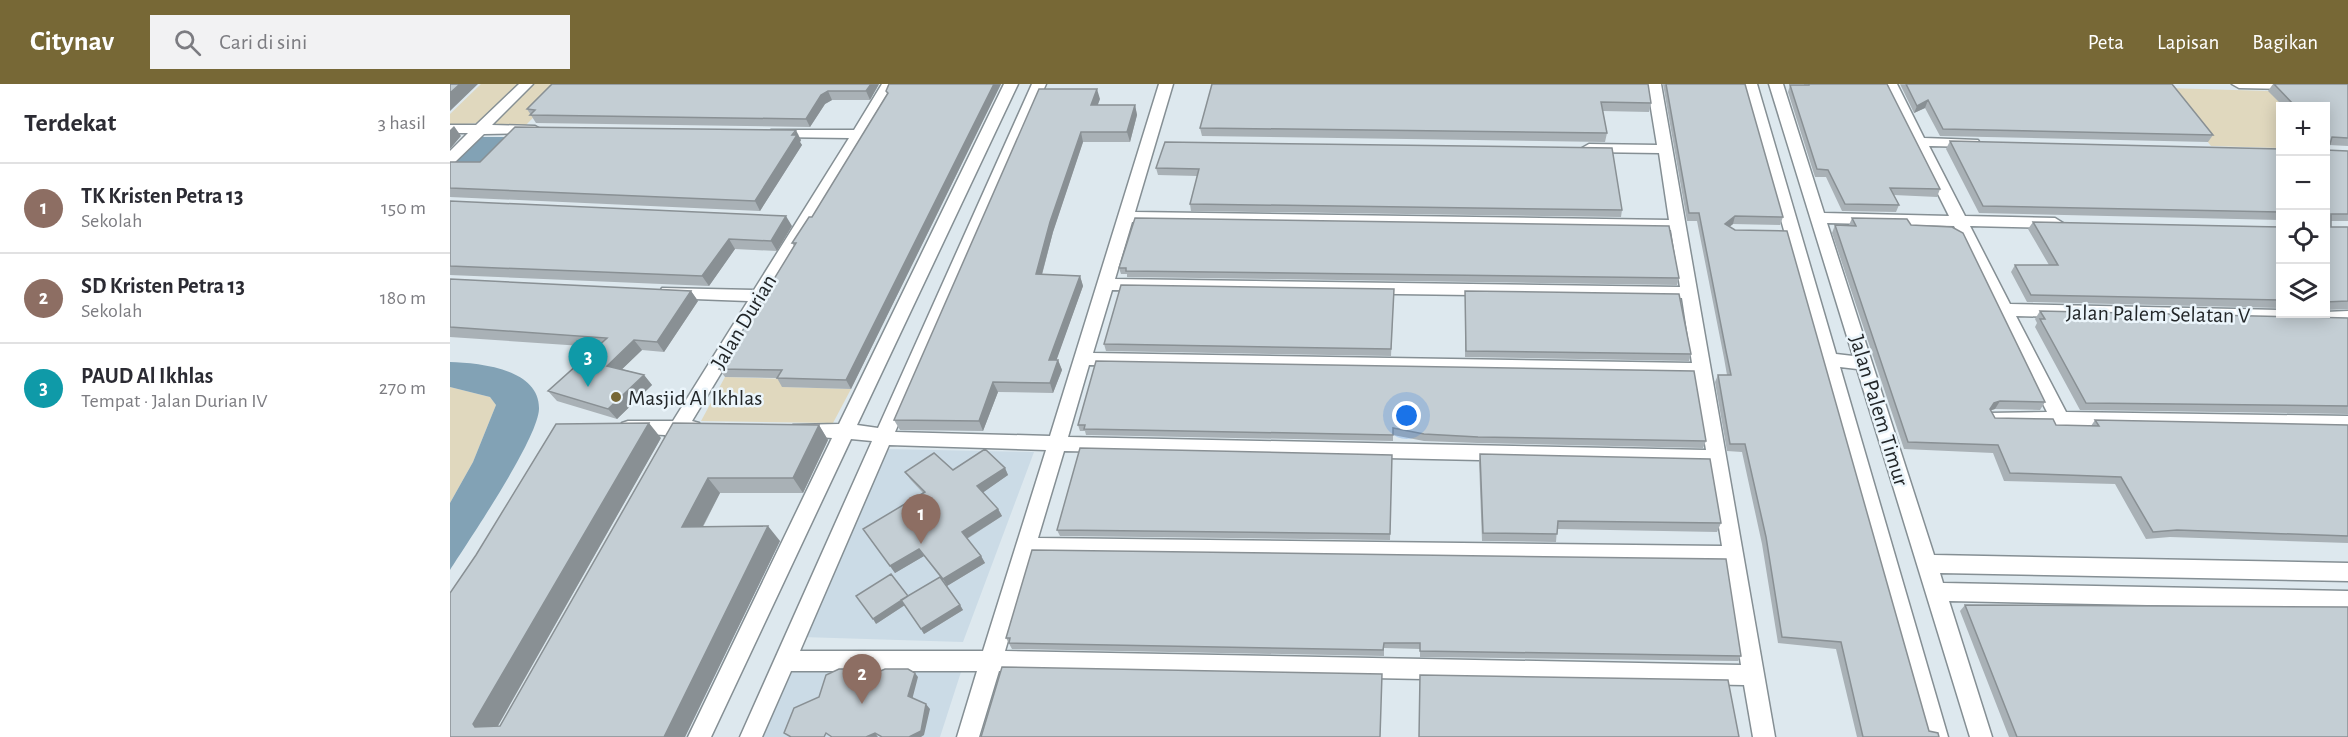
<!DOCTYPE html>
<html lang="id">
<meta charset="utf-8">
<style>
:root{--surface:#fff;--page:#f2f2f3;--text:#2b2b33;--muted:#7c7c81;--line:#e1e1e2;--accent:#776836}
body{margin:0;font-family:"Alegreya Sans",sans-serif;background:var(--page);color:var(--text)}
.controls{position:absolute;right:18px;top:18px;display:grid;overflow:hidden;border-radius:0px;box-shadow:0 3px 15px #0003}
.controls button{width:54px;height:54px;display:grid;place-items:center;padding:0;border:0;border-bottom:2px solid var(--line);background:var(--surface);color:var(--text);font:30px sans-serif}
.you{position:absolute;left:957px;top:332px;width:21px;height:21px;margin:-15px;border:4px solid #fff;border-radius:50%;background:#1a73e8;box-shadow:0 0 0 9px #1a73e833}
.badge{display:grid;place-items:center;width:39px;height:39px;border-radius:50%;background:var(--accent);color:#fff;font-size:20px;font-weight:700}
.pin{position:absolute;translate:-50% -50px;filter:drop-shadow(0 2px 3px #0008)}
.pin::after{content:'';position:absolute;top:32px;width:21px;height:18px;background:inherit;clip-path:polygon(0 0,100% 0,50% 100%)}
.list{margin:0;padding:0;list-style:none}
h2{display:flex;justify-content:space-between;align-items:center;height:78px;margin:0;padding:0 24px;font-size:26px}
h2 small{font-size:20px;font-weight:400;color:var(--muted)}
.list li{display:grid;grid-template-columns:39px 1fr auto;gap:18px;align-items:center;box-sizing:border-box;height:90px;padding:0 24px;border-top:2px solid var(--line)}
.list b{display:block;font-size:22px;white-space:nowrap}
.list p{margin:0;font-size:20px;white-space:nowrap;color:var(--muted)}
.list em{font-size:20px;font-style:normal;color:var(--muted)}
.icon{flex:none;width:33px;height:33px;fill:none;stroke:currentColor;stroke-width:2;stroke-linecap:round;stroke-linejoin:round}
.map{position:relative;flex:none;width:1898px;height:653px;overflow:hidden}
header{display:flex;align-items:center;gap:36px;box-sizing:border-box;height:84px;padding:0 30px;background:var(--accent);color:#fff}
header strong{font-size:28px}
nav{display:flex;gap:33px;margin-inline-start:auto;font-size:21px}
.search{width:420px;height:54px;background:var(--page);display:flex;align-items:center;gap:15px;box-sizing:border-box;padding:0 21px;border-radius:0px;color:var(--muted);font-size:22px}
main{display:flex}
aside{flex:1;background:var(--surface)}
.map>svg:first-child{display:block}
</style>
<header>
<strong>Citynav</strong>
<div class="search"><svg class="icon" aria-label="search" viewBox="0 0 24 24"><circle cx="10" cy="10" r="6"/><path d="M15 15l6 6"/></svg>Cari di sini</div>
<nav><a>Peta</a><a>Lapisan</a><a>Bagikan</a></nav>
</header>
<main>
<aside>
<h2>Terdekat<small>3 hasil</small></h2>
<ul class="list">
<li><span class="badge" style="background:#8d6e63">1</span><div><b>TK Kristen Petra 13</b><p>Sekolah</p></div><em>150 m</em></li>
<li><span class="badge" style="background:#8d6e63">2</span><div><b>SD Kristen Petra 13</b><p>Sekolah</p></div><em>180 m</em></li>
<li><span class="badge" style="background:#0f9aa8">3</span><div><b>PAUD Al Ikhlas</b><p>Tempat · Jalan Durian IV</p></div><em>270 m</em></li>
</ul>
</aside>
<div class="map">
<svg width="1898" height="653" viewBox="0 0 1898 653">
<rect width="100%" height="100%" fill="#dde8ee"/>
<!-- built -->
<path fill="#cbdbe6" d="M 436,365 L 584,368 L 513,558 L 352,553 Z
M 342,581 L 511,588 L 490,653 L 310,653 Z"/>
<!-- green -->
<path fill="#e0d8be" d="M 31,0 L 68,0 L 30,39 L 0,41 L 0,30 Z
M 82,0 L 116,0 L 75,42 L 45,42 L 43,38 Z
M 1716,4 L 1819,7 L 1833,22 L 1830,64 L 1761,62 Z
M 275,293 L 337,295 L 333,303 L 401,305 L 383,339 L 251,337 Z
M 0,303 L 40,313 L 46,321 L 23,378 L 0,419 Z"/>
<!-- water -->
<path fill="#82a2b5" d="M 31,53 L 73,53 L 42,84 L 0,82 Z
M 0,278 C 28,279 90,284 89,325 C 88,355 19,456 0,486 L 0,419 L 23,378 L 46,321 L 40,313 L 0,303 Z"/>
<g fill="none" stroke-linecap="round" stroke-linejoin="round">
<!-- street casing -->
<g stroke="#858f94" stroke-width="3">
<path id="street" d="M 69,0 L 83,0 L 42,41 L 85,42 L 92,46 L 90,49 L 34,50 L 5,78 L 0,79 L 0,67 L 18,49 L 0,49 L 0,41 L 26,41 Z
M 432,0 L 446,0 L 242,337 L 249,339 L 252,344 L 249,349 L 234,351 L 230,358 L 216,358 L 215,351 L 172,349 L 169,344 L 172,339 L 178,337 L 223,337 L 298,217 L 218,214 L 210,208 L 212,204 L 304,206 L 399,54 L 326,53 L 319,49 L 321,46 L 404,46 Z
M 554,0 L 568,0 L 407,341 L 428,344 L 582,0 L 596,0 L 445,348 L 600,352 L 709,0 L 723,0 L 685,128 L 1219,136 L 1209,69 L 1139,68 L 1132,64 L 1139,60 L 1207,61 L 1197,0 L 1211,0 L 1325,653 L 1303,653 L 1294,601 L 549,587 L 529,653 L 507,653 L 527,587 L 341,587 L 312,653 L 290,653 L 422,357 L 401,355 L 261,653 L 238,653 L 382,354 L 343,351 L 340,346 L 343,341 L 389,340 ZM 682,138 L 1221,146 L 1230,203 L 665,195 ZM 662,206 L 1232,214 L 1242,279 L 643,269 ZM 639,281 L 1244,291 L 1256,366 L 618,353 ZM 439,361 L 596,366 L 533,567 L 350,567 ZM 614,367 L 1259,381 L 1272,462 L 588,454 ZM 583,470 L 1275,479 L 1291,581 L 555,567 Z
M 1293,0 L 1307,0 L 1386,270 L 1403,272 L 1319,0 L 1333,0 L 1374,129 L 1499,132 L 1433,0 L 1447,0 L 1474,54 L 1528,56 L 1530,59 L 1523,63 L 1479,62 L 1515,132 L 1605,134 L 1613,139 L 1605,144 L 1520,142 L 1560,220 L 1830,226 L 1830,230 L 1898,227 L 1898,239 L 1566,232 L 1616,328 L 1898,332 L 1898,346 L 1546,341 L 1540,339 L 1537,334 L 1540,329 L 1597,328 L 1504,142 L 1377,139 L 1484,471 L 1898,479 L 1898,497 L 1490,489 L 1493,499 L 1898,507 L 1898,525 L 1499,517 L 1542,653 L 1520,653 L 1407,285 L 1390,283 L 1498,653 L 1476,653 Z
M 1782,0 L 1851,0 L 1852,1 L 1845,5 L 1789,4 Z"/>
</g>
<!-- street -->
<use href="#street" fill="#fff" fill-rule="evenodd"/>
</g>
<!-- wall -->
<path fill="#a9b1b6" d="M 102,0 L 429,0 L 420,16 L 382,16 L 375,20 L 360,43 L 86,39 L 77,25 Z
M 439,0 L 551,0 L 401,305 L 332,303 L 327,294 L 275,293 L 269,285 L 344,162 L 342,159 L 362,133 L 437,10 L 436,7 Z
M 762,0 L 1201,19 L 1199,28 L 1153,27 L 1157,49 L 1155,58 L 752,52 L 750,44 Z
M 1213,0 L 1295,0 L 1333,133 L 1330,141 L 1283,140 L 1279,143 L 1479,647 L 1489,653 L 1407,653 L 1386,565 L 1328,559 L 1312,460 L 1292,368 L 1277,367 L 1265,298 L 1268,291 L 1277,291 L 1274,274 L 1247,137 L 1237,137 Z
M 1354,0 L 1437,0 L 1490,105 L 1487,113 L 1444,111 L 1449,121 L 1446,128 L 1392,127 L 1376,93 L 1365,93 L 1338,8 L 1340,1 L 1354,1 Z
M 1450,0 L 1722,0 L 1763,51 L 1758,58 L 1490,52 L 1475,24 L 1464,29 Z
M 1823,0 L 1898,0 L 1898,62 L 1879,61 L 1875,65 L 1875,22 L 1833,22 L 1818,7 Z
M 650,15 L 647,21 L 685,21 L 687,31 L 680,58 L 633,58 L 603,148 L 592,191 L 630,192 L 633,202 L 606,276 L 608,276 L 612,286 L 603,309 L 548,308 L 533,347 L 450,346 L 444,336 Z
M 351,56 L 350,58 L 352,61 L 310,127 L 0,113 L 0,78 L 30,78 Z
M 1500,57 L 1830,65 L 1830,136 L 1529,129 L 1496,65 Z
M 1162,64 L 1172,126 L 1171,133 L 741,127 L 740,120 L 747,92 L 708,91 L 706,84 Z
M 1875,66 L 1898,67 L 1898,137 L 1881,137 L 1881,143 L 1898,143 L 1898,225 L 1875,226 Z
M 0,117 L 342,142 L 327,167 L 285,165 L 259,202 L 0,191 Z
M 1402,134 L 1461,141 L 1595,318 L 1590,326 L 1545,325 L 1540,326 L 1545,334 L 1606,341 L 1641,342 L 1645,336 L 1898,341 L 1898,459 L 1720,453 L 1696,455 L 1665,400 L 1554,397 L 1543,369 L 1454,365 L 1382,149 L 1385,141 L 1399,141 Z
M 1583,138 L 1830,143 L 1830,225 L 1830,224 L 1577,218 L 1561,188 L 1565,181 L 1599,181 L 1578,145 Z
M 669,184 L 1229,194 L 1227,201 L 677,193 L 677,190 L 671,190 Z
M 0,195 L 241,207 L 248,217 L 214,268 L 192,266 L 172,285 L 194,291 L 202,301 L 167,335 L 107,317 L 98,307 L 147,263 L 0,253 Z
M 944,205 L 941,272 L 656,267 L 654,260 Z
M 1015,207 L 1241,270 L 1239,277 L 1015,273 Z
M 1590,227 L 1898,234 L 1898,330 L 1630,326 L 1585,243 L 1587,239 L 1585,235 Z
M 646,277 L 1256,357 L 1253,364 L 1028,359 L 974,357 L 943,351 L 943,357 L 636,351 L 635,347 L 630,347 L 628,341 Z
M 223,339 L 369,341 L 378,356 L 353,409 L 270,409 L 253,443 L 330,457 L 235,653 L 0,653 L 211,354 L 48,642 L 50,642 Z
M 1030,370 L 1271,439 L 1267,448 L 1107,445 L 1106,458 L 1032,457 L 1029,378 Z
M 942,371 L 940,456 L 610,452 L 607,446 Z
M 555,384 L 558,391 L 533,408 L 548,425 L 552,432 L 517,455 L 531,472 L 535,479 L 497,502 L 513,526 L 474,550 L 455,521 L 426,540 L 458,512 L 490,493 L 474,472 L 445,489 L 413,445 L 473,409 L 460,395 L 455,388 Z
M 582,466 L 1291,572 L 1288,577 L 970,573 L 970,565 L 934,564 L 934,572 L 562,565 L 556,554 Z
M 1515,521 L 1898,653 L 1559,653 L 1510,527 Z"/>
<!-- shaded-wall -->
<path fill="#899094" d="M 10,0 L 28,0 L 0,27 L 0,9 Z
M 421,0 L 429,0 L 420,16 L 416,7 Z
M 544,0 L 551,0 L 401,305 L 396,296 Z
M 647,5 L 650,15 L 644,31 L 641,21 Z
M 378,7 L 382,16 L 375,20 L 360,43 L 356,35 L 371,11 Z
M 1478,16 L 1475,24 L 1464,29 L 1467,22 Z
M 685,21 L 687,31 L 680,58 L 677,48 Z
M 4,42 L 11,52 L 0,65 L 0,46 Z
M 346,46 L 351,56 L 350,58 L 352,61 L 310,127 L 305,117 Z
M 631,48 L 633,58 L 603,148 L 589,201 L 586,190 L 600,138 Z
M 336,132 L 342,142 L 327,167 L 321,157 Z
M 1285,132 L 1283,140 L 1273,148 L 1275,140 Z
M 279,155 L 285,165 L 259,202 L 252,192 Z
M 630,192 L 633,202 L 603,286 L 599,276 Z
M 241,207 L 248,217 L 214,268 L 207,258 Z
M 184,256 L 192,266 L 165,292 L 157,282 Z
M 608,276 L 612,286 L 603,309 L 600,299 Z
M 194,291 L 202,301 L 167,335 L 158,325 Z
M 543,298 L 548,308 L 533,347 L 529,337 Z
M 1550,317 L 1545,325 L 1539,327 L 1544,319 Z
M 199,339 L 211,354 L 42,652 L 25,643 L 23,640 Z
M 369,341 L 378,356 L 353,409 L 343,394 Z
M 555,384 L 558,391 L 531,410 L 527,402 Z
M 258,394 L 270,409 L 245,457 L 232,443 Z
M 548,425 L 552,432 L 516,455 L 512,448 Z
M 318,442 L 330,457 L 235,653 L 214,653 Z
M 469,465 L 474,472 L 445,489 L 440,482 Z
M 531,472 L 535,479 L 497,502 L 493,495 Z
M 458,512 L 461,517 L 426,540 L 423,535 Z
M 510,521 L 513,526 L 474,550 L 471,545 Z
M 465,589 L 468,593 L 462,616 L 458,612 Z
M 476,620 L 480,625 L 474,651 L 471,653 L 459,653 Z
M 425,649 L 428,653 L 416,653 Z"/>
<!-- building -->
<path fill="#c4ced4" stroke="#899094" stroke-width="1.5" d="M 0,0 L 10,0 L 0,9 Z
M 102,0 L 421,0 L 416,7 L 378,7 L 371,11 L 356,35 L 80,31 L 85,26 L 77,25 Z
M 439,0 L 544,0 L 396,296 L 327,294 L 332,286 L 269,285 L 346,159 L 342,159 L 359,133 L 362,133 L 438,9 L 436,7 Z
M 762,0 L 1198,0 L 1201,19 L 1151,18 L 1157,49 L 750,44 Z
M 1216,0 L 1295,0 L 1333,133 L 1285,132 L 1275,140 L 1285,146 L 1337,147 L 1479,647 L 1488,649 L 1489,653 L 1413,653 L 1391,558 L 1332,553 L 1316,453 L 1295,360 L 1280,360 L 1268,291 L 1281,291 L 1276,267 L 1249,129 L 1239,129 Z
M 1359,0 L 1437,0 L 1490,105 L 1440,104 L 1449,121 L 1395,120 L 1378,86 L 1367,85 L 1340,1 L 1359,1 Z
M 1456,0 L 1722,0 L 1763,51 L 1493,45 L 1478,16 L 1467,22 Z
M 1824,0 L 1898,0 L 1898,54 L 1882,53 L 1880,60 L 1875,56 L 1875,22 L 1845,22 Z
M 589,5 L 647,5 L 641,21 L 685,21 L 677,48 L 631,48 L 600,138 L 586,190 L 630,192 L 599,276 L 608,276 L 600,299 L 543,298 L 529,337 L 444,336 Z
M 65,43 L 346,46 L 342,51 L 347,51 L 305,117 L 0,104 L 0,78 L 30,78 Z
M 1500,57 L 1830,65 L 1830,128 L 1533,122 Z
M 715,58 L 1162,64 L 1172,126 L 740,120 L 749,85 L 706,84 Z
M 1875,66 L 1898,67 L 1898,130 L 1881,130 L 1881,143 L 1898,143 L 1898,217 L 1875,218 Z
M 0,117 L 336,132 L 321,157 L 279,155 L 252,192 L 0,182 Z
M 685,134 L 1219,142 L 1229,194 L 676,187 L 676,184 L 669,184 Z
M 1402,134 L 1457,135 L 1461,141 L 1502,143 L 1513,149 L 1595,318 L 1550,317 L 1544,319 L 1540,325 L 1545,334 L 1603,335 L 1606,341 L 1649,342 L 1645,336 L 1898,341 L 1898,452 L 1727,446 L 1703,448 L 1671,393 L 1560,389 L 1548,361 L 1458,358 L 1385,141 L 1406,142 Z
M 1583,138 L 1830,143 L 1830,216 L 1581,211 L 1565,181 L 1608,181 Z
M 0,195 L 241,207 L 207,258 L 184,256 L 157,282 L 194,291 L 158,325 L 98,307 L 157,254 L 0,243 Z
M 671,201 L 944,205 L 941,265 L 654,260 Z
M 1015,207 L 1229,210 L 1241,270 L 1016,267 Z
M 1590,227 L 1898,234 L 1898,322 L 1636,319 L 1590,235 L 1595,235 Z
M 646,277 L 1244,287 L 1256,357 L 1028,353 L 974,350 L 943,344 L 943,351 L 634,345 L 635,341 L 628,341 Z
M 199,339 L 23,640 L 25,643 L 50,642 L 223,339 L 369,341 L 343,394 L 258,394 L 232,443 L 318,442 L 214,653 L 0,653 L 0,509 L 26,471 L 106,340 Z
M 630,364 L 942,371 L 940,450 L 607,446 Z
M 535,365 L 555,384 L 527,402 L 548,425 L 512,448 L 531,472 L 493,495 L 469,465 L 440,482 L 413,445 L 475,408 L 455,388 L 484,369 L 503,386 Z
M 1030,370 L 1260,375 L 1271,439 L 1108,437 L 1107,450 L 1033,449 Z
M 582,466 L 1276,475 L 1291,572 L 970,567 L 970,559 L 934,559 L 933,566 L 559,559 L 560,554 L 556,554 Z
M 441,490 L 458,512 L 423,535 L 406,512 Z
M 490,493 L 510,521 L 471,545 L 451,516 Z
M 1515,521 L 1898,523 L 1898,653 L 1567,653 Z
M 552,583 L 932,590 L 930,653 L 531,653 Z
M 389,585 L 411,585 L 421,591 L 435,585 L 458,585 L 465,589 L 458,612 L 476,620 L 471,647 L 459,653 L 432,653 L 425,649 L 416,653 L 382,653 L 376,649 L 374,653 L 341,653 L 334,649 L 344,624 L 369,613 L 376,591 Z
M 970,591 L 1278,596 L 1289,653 L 969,653 Z"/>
<!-- markers -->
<circle fill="#776836" stroke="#ebf5fb" stroke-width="2" cx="166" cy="313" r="6"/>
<g text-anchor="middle" stroke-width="5" stroke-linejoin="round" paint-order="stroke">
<!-- street labels -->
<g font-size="22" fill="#222628" stroke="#ebf5fb">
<text transform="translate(1708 229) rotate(1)" y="8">Jalan Palem Selatan V</text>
<text transform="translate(293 237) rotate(-59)" y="8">Jalan Durian</text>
<text transform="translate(1430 326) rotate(73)" y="8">Jalan Palem Timur</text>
</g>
<!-- poi labels -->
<g font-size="22" fill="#222628" stroke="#ebf5fb" text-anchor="start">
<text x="178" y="321">Masjid Al Ikhlas</text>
</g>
</g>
</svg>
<div class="controls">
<button>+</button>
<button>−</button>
<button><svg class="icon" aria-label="locate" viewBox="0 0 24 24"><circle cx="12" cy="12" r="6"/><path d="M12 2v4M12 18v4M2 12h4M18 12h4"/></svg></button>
<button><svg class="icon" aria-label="layers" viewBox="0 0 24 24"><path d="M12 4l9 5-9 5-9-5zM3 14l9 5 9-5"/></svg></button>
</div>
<div class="you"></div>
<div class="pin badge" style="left:471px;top:460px;background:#8d6e63">1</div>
<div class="pin badge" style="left:412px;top:620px;background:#8d6e63">2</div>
<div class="pin badge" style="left:138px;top:303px;background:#0f9aa8">3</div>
</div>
</main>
